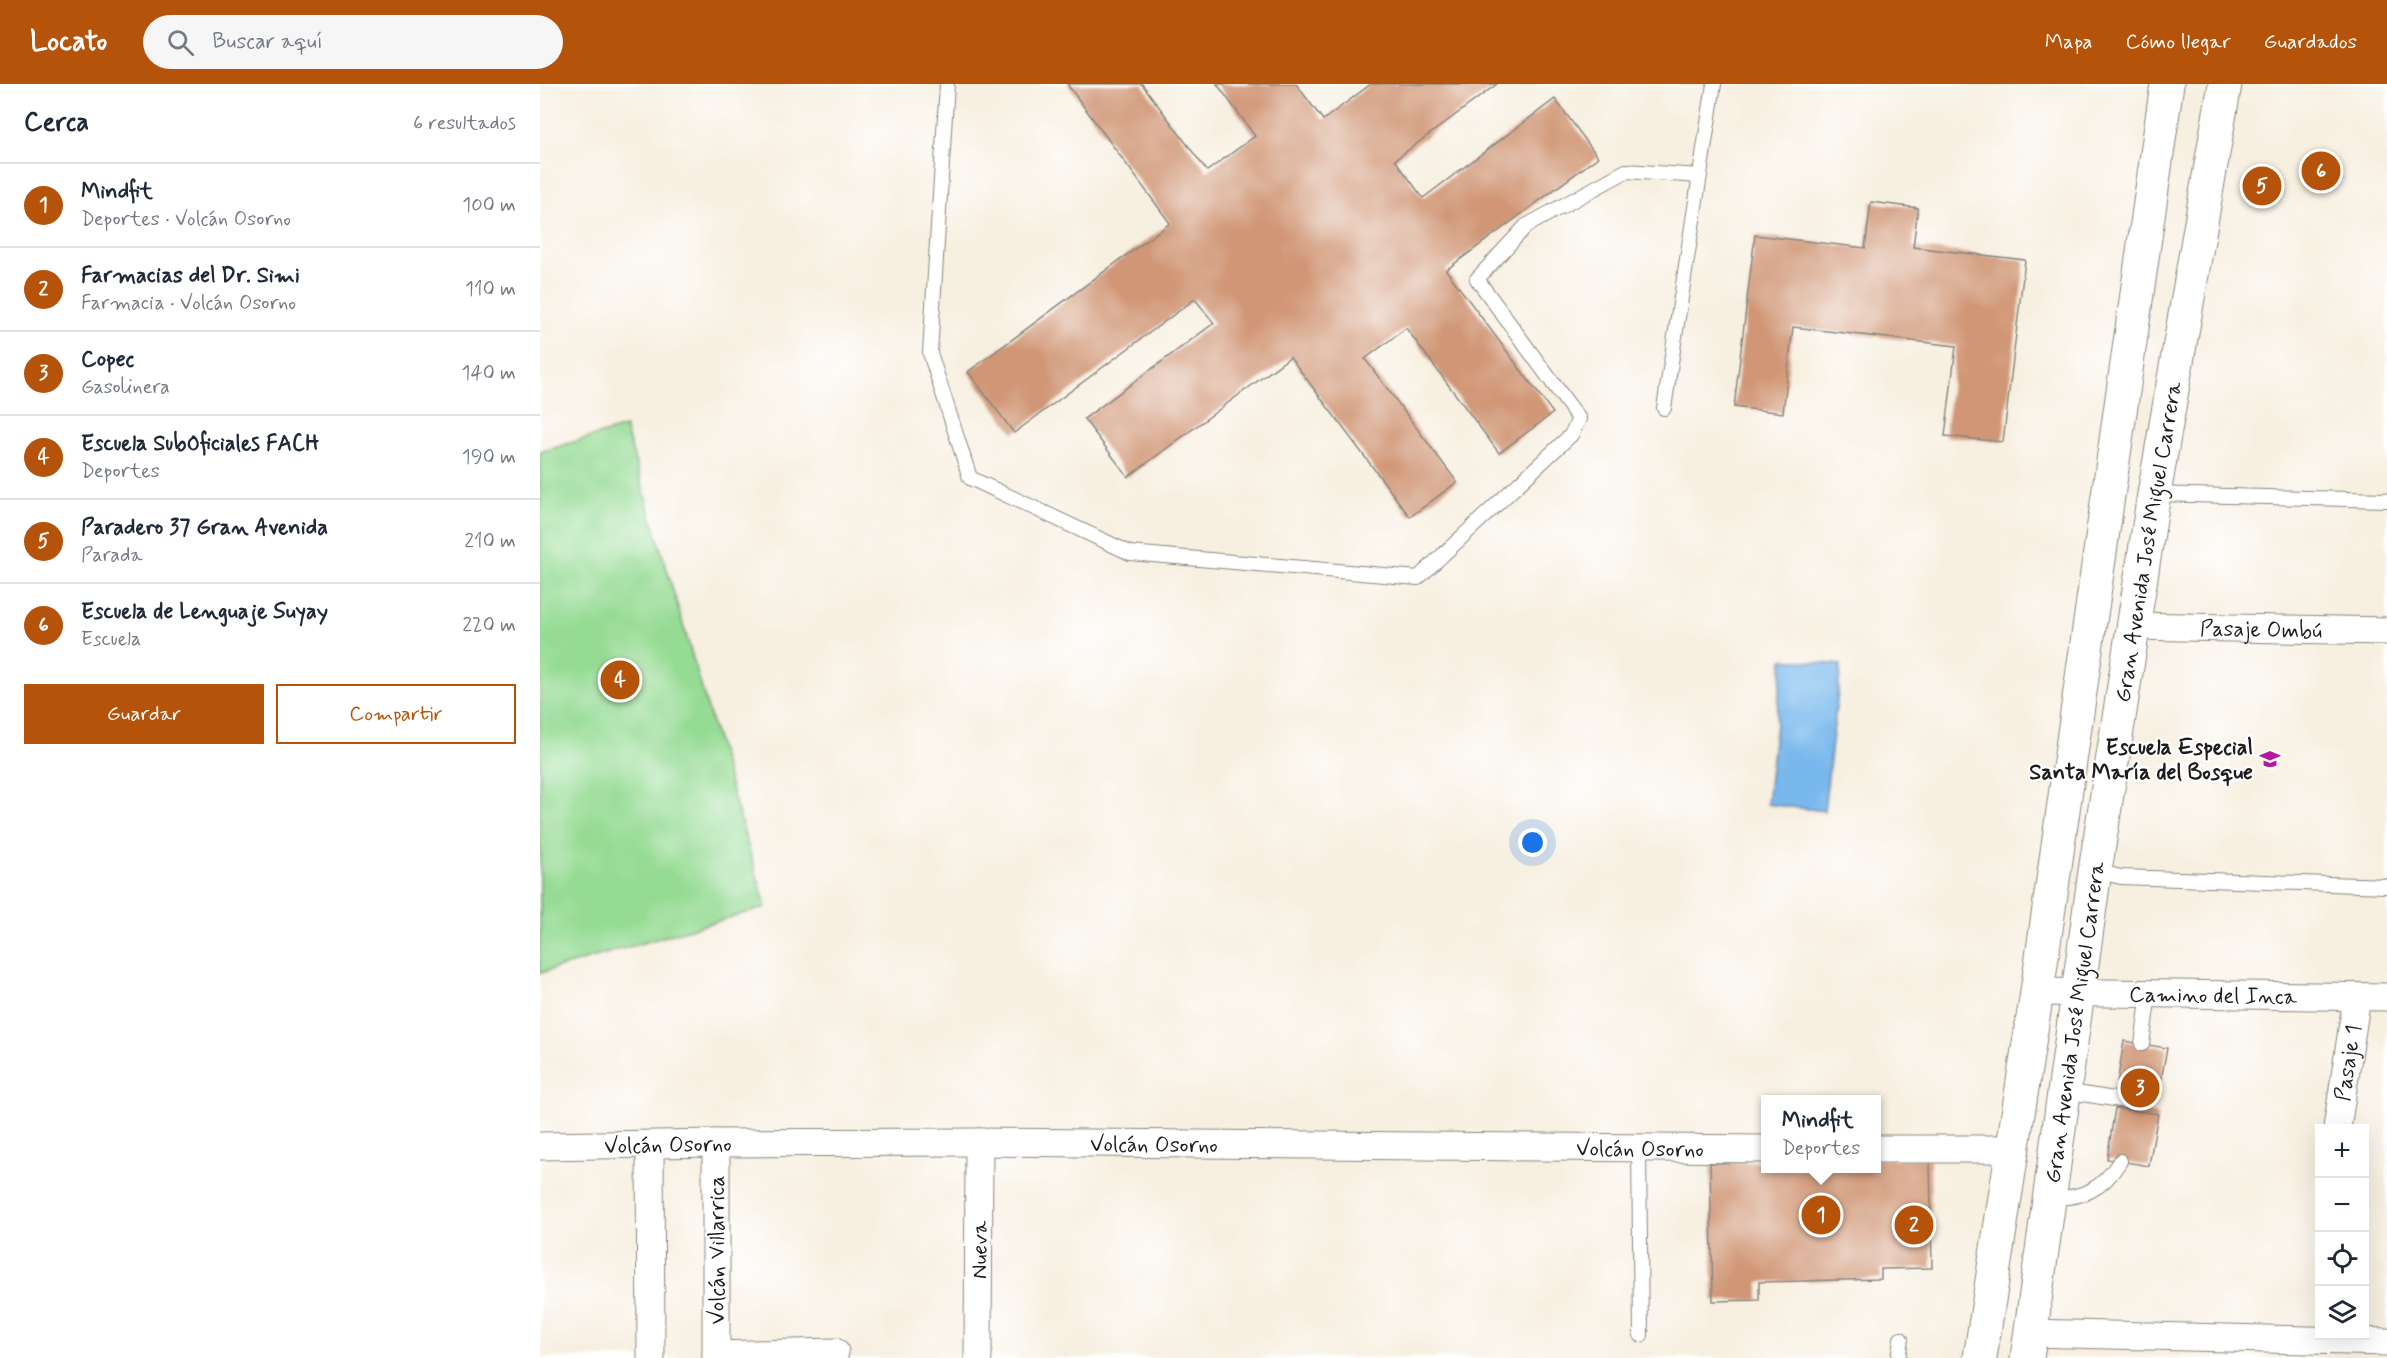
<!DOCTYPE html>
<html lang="es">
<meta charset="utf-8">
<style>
:root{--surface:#fff;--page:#f6f6f7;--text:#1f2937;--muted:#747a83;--line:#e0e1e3;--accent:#b45309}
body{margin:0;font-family:Mynerve,sans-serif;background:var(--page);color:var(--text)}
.controls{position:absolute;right:18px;bottom:18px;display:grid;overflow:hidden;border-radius:0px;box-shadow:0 6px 24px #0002}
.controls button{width:54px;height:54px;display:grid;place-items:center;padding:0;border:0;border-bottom:2px solid var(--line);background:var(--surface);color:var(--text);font:30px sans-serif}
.you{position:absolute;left:993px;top:759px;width:21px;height:21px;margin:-15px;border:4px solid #fff;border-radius:50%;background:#1a73e8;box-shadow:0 0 0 9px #1a73e833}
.badge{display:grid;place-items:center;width:39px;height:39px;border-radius:50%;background:var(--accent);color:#fff;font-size:20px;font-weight:700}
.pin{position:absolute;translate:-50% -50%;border:3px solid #fff;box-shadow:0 2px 6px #0006}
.popup{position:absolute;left:1221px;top:1011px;width:120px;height:78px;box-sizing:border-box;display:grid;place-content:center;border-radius:0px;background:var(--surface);filter:drop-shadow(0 2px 4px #0005);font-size:20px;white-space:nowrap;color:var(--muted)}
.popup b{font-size:22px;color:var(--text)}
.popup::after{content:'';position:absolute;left:50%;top:100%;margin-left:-12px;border:12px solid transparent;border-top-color:var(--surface)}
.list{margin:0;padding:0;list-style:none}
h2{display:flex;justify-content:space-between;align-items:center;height:78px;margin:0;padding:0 24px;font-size:26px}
h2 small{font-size:20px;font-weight:400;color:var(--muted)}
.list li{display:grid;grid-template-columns:39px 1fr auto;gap:18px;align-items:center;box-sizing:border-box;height:84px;padding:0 24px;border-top:2px solid var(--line)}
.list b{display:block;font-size:22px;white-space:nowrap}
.list p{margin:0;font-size:20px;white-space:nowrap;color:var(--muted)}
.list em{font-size:20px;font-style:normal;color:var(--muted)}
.actions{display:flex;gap:12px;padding:18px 24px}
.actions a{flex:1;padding:14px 0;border:2px solid var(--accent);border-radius:0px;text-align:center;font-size:21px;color:var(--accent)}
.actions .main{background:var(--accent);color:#fff}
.icon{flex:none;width:33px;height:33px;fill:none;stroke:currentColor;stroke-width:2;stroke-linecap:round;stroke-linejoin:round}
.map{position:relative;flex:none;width:1847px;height:1274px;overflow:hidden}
header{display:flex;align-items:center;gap:36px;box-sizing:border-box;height:84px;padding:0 30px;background:var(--accent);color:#fff}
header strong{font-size:28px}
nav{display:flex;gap:33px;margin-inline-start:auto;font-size:21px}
.search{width:420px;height:54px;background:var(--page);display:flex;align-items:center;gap:15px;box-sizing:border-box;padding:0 21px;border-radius:33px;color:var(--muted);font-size:22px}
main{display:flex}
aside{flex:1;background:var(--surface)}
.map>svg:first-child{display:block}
</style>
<header>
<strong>Locato</strong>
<div class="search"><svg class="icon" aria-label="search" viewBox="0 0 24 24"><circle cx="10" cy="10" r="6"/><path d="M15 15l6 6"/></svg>Buscar aquí</div>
<nav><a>Mapa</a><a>Cómo llegar</a><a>Guardados</a></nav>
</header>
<main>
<aside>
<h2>Cerca<small>6 resultados</small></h2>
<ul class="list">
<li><span class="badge">1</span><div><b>Mindfit</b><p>Deportes · Volcán Osorno</p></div><em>100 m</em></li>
<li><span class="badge">2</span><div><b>Farmacias del Dr. Simi</b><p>Farmacia · Volcán Osorno</p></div><em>110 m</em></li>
<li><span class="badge">3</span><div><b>Copec</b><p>Gasolinera</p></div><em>140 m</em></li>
<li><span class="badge">4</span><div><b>Escuela SubOficiales FACH</b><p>Deportes</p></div><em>190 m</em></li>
<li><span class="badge">5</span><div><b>Paradero 37 Gran Avenida</b><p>Parada</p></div><em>210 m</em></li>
<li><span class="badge">6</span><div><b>Escuela de Lenguaje Suyay</b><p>Escuela</p></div><em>220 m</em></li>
</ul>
<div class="actions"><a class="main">Guardar</a><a>Compartir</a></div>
</aside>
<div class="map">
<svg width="1847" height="1274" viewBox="0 0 1847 1274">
<rect width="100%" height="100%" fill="#fff"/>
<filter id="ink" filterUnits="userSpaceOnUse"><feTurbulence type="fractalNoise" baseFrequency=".0167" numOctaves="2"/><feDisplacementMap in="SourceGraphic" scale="12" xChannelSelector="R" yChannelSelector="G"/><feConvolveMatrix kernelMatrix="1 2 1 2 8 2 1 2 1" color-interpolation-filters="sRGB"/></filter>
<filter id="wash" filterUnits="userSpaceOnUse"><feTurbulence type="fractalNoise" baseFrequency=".008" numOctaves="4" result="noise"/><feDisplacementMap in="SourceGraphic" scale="24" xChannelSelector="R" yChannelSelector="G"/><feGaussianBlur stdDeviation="1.35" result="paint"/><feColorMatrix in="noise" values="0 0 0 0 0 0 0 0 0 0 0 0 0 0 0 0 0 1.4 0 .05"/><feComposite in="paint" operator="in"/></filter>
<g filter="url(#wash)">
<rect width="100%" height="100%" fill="#f7efe0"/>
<!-- green -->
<path fill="#96db94" stroke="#597c58" stroke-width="1.5" d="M 85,343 L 226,823 L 0,889 L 0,368 Z"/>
<!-- water -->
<path fill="#78b8ec" stroke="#4a6a84" stroke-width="1.5" d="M 1243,575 L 1301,581 L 1284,727 L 1227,720 Z"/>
<g id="blocks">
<!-- building -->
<path fill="#d09676" d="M 527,0 L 602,0 L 667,87 L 715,52 L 677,0 L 756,0 L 783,36 L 831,0 L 957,0 L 855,76 L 883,114 L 1015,15 L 1058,73 L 906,186 L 1013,329 L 959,369 L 866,244 L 825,275 L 917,398 L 870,433 L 750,273 L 588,393 L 544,335 L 674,239 L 655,215 L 474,349 L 428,288 L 630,139 Z
M 1331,118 L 1378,124 L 1373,163 L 1485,176 L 1463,358 L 1405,352 L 1416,262 L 1253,243 L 1243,329 L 1194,323 L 1215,151 L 1325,164 Z
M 1584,957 L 1627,964 L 1618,1013 L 1576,1007 Z
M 1575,1024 L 1618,1030 L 1609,1082 L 1567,1075 Z
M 1390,1074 L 1392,1184 L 1341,1185 L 1341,1195 L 1219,1198 L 1219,1216 L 1173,1217 L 1170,1079 L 1226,1078 L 1226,1084 L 1336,1084 L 1336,1075 Z"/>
</g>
</g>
<g filter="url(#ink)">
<use href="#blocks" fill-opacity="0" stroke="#8a867e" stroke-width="1.5"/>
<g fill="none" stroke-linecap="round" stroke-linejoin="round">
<!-- service casing -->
<g stroke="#8a867e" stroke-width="16">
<path id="service" d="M 407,0 L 390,269 L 430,394 L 590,469 L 878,494 L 1031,351 L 1039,335 L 937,195 L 986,142 L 1086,87 L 1160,92
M 1124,324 L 1174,0
M 1614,410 L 1847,416
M 1555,787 L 1581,793 L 1847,802
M 1602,960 L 1609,910
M 1524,1007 L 1593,1018
M 1099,1065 L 1101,1251
M 1510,1113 C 1542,1116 1563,1105 1580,1077
M 1358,1274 L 1361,1255"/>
</g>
<!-- minor casing -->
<g stroke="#8a867e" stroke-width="29">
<g id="minor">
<path id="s1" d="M 1593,542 L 1847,547"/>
<path id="s2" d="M 1497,908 L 1847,913"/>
<path id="s3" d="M 1797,1044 L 1817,913"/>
<path d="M 176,1059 L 176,1274"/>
<path d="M 110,1061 L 111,1274"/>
<path id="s4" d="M 0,1062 L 176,1059 L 439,1058 L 1226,1065"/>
<path d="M 1336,1065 L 1473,1065"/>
<path d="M 1491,1249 L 1847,1258"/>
<path d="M 176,1271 L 295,1268"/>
<path id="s5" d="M 438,1274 L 439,1058"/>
</g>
</g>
<!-- primary casing -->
<g stroke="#8a867e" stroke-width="35">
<g id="primary">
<path d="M 1440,1274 L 1497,908 L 1627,0"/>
<path id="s6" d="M 1487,1274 L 1555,787 L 1614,410 L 1685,0"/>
</g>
</g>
<!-- service -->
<use href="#service" stroke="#fff" stroke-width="14"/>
<!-- minor -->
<use href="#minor" stroke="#fff" stroke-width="27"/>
<!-- primary -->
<use href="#primary" stroke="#fff" stroke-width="33"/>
</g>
</g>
<!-- icons -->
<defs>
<g id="school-bare" transform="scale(1.62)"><path d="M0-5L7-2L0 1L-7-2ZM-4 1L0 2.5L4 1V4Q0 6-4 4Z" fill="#b5179e" stroke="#fff" stroke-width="2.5" paint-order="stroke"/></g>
</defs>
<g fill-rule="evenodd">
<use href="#school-bare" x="1730" y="675"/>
</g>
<g text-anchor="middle" stroke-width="4.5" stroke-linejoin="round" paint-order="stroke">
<!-- street labels -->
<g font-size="22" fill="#1c1c1c" stroke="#fff">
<text dy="8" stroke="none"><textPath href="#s6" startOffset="825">Gran Avenida José Miguel Carrera</textPath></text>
<text dy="8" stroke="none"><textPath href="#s1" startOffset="128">Pasaje Ombú</textPath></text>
<text dy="8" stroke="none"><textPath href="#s2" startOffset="176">Camino del Inca</textPath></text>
<text dy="8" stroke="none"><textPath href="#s6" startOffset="339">Gran Avenida José Miguel Carrera</textPath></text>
<text dy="8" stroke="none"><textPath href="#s3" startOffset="66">Pasaje 1</textPath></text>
<text dy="8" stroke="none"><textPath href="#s4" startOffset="128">Volcán Osorno</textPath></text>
<text dy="8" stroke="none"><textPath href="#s4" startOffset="614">Volcán Osorno</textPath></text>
<text dy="8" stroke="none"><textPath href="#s4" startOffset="1100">Volcán Osorno</textPath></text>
<text transform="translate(176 1166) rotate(-90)" y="8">Volcán Villarrica</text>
<text dy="8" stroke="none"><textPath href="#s5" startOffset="108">Nueva</textPath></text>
</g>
<!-- poi labels -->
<g font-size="22" font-weight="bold" fill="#1c1c1c" stroke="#fff" text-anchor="end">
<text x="1713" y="670">Escuela Especial<tspan x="1713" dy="25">Santa María del Bosque</tspan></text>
</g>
</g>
</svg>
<div class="controls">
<button>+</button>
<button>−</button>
<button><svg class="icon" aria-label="locate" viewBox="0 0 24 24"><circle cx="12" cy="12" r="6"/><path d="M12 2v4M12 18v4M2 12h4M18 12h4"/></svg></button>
<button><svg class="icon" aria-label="layers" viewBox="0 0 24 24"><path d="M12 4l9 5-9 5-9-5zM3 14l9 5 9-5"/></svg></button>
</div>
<div class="you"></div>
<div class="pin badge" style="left:1281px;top:1131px">1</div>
<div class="popup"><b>Mindfit</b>Deportes</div>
<div class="pin badge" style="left:1374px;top:1141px">2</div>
<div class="pin badge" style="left:1600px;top:1004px">3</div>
<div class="pin badge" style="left:80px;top:596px">4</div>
<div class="pin badge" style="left:1722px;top:102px">5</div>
<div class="pin badge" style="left:1781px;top:87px">6</div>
</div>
</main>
